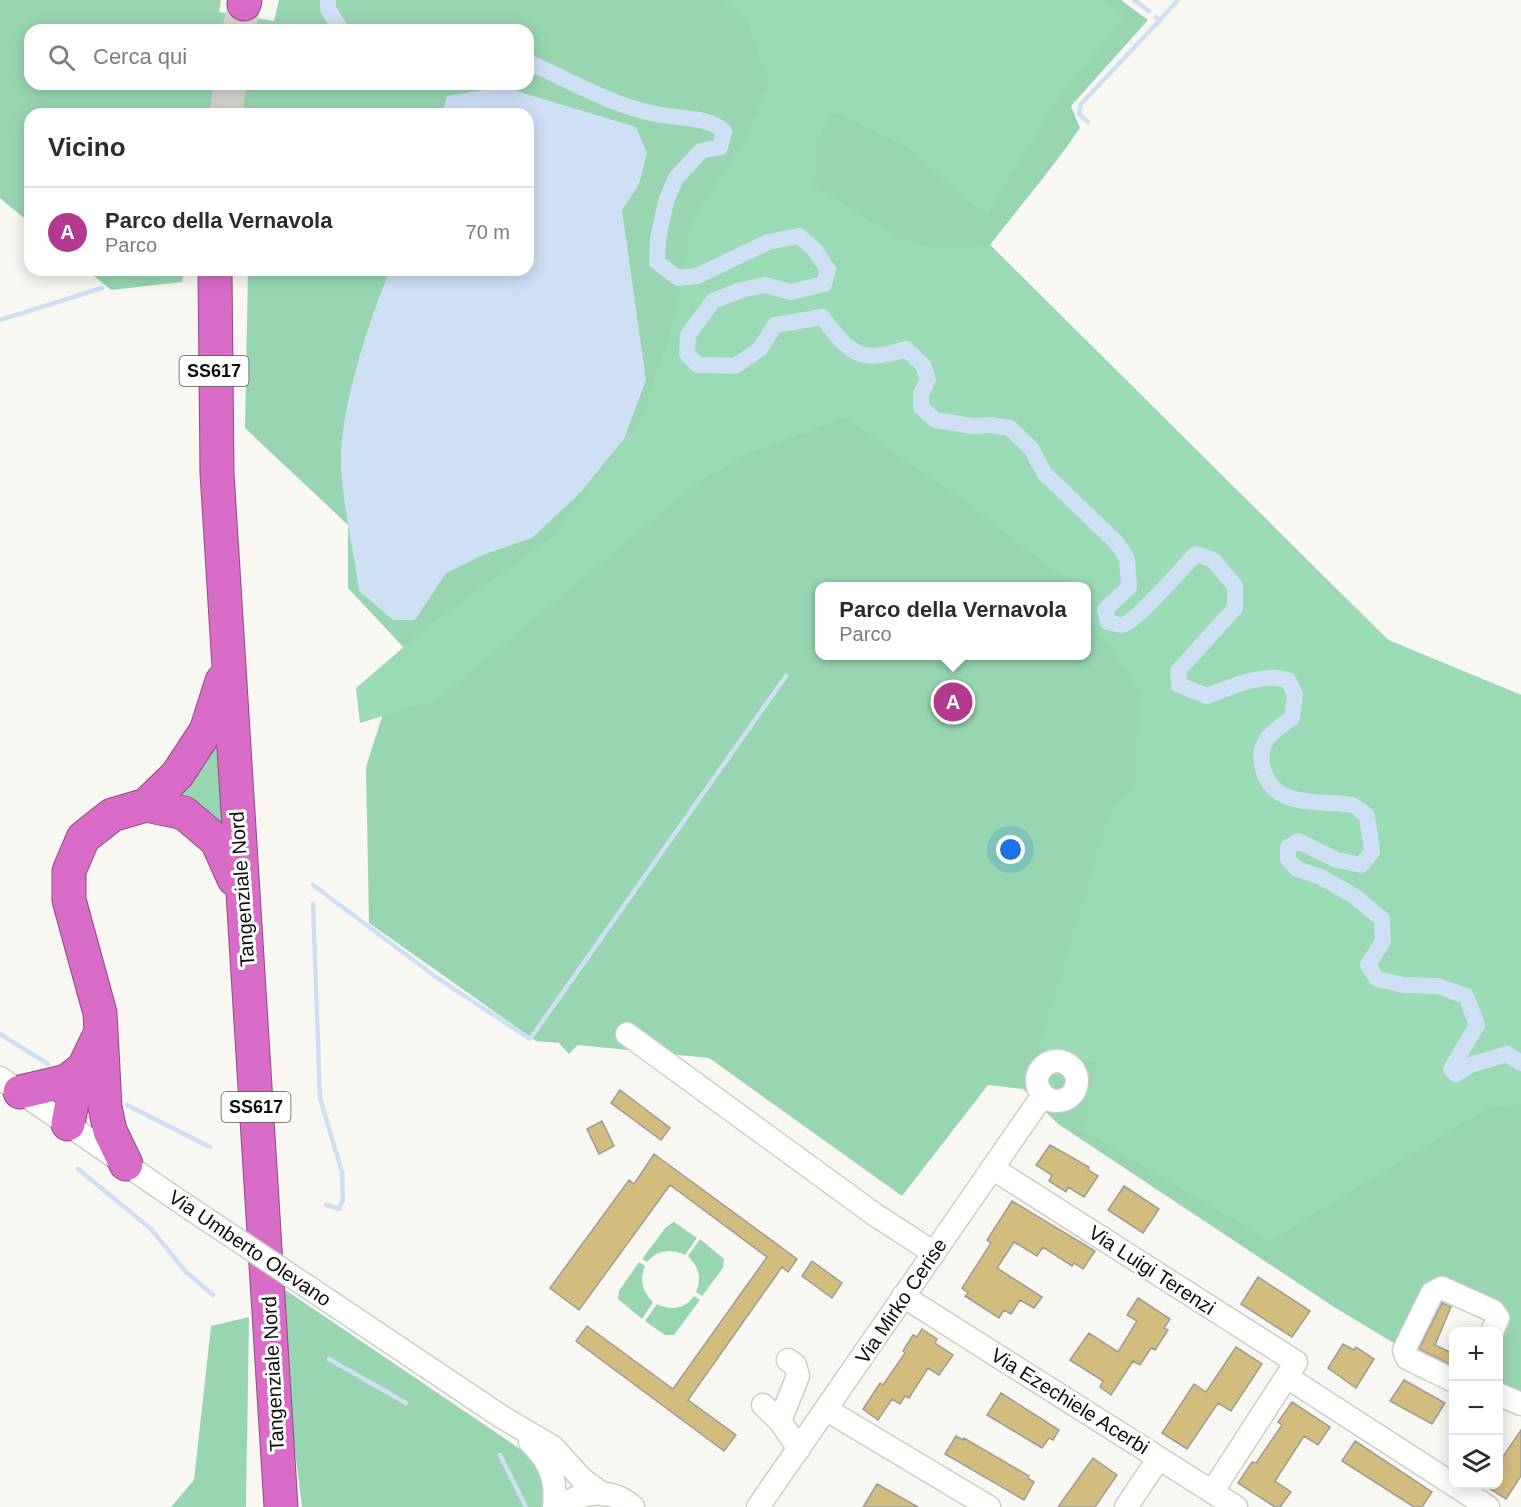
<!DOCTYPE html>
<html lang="it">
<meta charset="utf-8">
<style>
:root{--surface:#fff;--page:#f7f7f7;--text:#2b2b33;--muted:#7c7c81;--line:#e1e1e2;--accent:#b23a8e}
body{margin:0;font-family:Arial,sans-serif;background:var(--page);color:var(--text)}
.controls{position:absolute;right:18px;bottom:18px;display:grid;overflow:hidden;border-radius:12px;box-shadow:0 3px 15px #0003}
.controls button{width:54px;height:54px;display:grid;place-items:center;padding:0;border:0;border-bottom:2px solid var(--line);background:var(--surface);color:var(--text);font:30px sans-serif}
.you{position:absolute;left:1011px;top:850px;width:21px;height:21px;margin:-15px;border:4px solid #fff;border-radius:50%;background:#1a73e8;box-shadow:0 0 0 9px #1a73e833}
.badge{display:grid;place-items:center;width:39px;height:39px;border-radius:50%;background:var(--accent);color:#fff;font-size:20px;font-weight:700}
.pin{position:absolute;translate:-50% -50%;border:3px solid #fff;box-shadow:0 2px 6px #0006}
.popup{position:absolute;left:815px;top:582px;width:276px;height:78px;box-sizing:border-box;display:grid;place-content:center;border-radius:12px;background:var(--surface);filter:drop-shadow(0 2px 4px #0005);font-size:20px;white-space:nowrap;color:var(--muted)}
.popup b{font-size:22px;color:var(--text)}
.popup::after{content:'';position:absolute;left:50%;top:100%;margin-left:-12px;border:12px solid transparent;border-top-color:var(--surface)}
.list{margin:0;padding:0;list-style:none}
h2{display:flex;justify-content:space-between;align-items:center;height:78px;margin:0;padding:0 24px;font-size:26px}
h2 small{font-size:20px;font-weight:400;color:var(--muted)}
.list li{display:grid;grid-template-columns:39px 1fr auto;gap:18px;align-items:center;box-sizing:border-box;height:90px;padding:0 24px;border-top:2px solid var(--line)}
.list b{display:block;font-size:22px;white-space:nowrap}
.list p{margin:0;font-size:20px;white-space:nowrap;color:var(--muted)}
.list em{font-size:20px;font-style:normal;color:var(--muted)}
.icon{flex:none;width:33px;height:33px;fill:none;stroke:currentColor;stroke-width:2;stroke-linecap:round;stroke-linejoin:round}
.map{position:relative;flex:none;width:1521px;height:1507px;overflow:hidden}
.search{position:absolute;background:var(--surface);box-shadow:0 3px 15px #0003;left:24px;top:24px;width:510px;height:66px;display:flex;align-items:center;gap:15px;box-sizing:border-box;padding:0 21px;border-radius:18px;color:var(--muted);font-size:22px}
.panel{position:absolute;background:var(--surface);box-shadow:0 3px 15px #0003;left:24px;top:108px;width:510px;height:168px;border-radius:18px}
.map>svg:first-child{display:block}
</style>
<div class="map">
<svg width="1521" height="1507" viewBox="0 0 1521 1507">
<rect width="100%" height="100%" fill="#f9f7f2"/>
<!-- green -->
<path fill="#98d6b1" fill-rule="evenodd" d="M 0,0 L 221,0 L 219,12 L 274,21 L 279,0 L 1121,0 L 1148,20 L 1071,106 L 1080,128 C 1052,169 1020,206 990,245 L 1388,640 L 1521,695 L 1521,1394 L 1499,1384 L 1499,1342 L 1504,1314 L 1448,1287 L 1397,1345 L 1334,1307 L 1058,1124 L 1023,1089 L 988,1085 L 902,1196 L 709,1058 L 578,1045 L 569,1054 L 559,1043 L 536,1041 L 369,923 L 366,767 L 404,648 L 348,588 L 348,525 L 245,428 L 248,270 L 528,270 L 528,114 L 30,114 L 30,223 L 0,198 ZM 30,30 L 528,30 L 528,84 L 30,84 ZM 820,586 L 1086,586 L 1086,656 L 820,656 Z
M 87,270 L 184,270 L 182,282 L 111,290 Z
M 216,730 L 227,833 L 156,799 Z
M 674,1222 L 697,1238 L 685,1255 C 671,1248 657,1250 647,1262 L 642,1259 L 666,1227 Z
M 700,1239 L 724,1259 L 723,1268 L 702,1296 L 696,1292 C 702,1278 699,1267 688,1256 Z
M 639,1262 L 645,1266 C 639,1281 643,1292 653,1302 L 642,1319 L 618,1299 L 619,1291 Z
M 284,1289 L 532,1457 L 546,1488 L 542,1507 L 302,1507 L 291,1419 Z
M 694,1296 L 700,1300 L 674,1335 L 665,1335 L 645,1321 L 657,1304 C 671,1311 685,1309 694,1296 Z
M 249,1317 L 246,1507 L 171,1507 L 194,1480 L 211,1326 Z"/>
<!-- forest -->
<path fill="#9adab4" d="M 724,0 L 1104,0 L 1126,16 L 1059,97 L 988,213 L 969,202 L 908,147 L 833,112 L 818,138 L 813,185 L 897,237 L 937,249 L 990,245 L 1388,640 L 1521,695 L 1521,1105 L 1488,1108 L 1270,1241 L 1083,1131 L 1096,1062 L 1039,1048 L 1111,808 L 1137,784 L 1139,689 L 1087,611 L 1086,586 L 1070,586 L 1065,579 L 955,494 L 844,418 L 748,454 L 701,480 L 438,699 L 360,723 L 356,688 L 433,622 L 551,538 L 644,414 L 672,328 L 692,219 L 747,137 L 769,81 L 749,22 Z"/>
<!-- water -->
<path fill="#cfe0f5" d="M 503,87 L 636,127 L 647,153 L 639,184 L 622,210 L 646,380 L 624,439 L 580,493 L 532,538 L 485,554 L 446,573 L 415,620 L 393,620 L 359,591 C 354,551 341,498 341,459 C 341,405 369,321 390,270 L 528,270 L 528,114 L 442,114 L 447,96 Z"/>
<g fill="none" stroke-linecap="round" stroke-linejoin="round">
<!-- stream -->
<path stroke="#cfe0f5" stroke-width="4.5" d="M 1134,0 L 1149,11
M 1159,21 L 1178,0
M 1088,122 L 1079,114 L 1081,104 L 1159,21 L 1156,17
M 0,320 L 102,288
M 313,885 L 436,977 L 530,1039 L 786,676
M 313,904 L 320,1098 L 342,1172 L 343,1200 L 339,1209 L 326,1205
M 0,1034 L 48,1064
M 127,1105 L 210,1147
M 78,1169 L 151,1229 L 185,1271 L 213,1295
M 329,1359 L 406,1403
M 500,1455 L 526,1507"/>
<!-- canal -->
<path stroke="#cfe0f5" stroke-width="16" d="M 328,0 L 328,9 L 341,30
M 528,62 C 571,81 616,108 662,115 C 683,119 708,117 724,131 L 720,147 L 701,151 L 676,178 L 666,201 L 658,239 L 657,262 L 678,278 L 697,276 L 768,242 L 799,236 L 814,249 L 828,270 L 824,284 L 791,292 L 765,285 L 741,290 L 713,301 L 688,335 L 687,354 L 698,365 L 735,366 L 760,349 L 775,325 L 822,317 C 851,354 858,364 906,349 L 923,365 L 928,379 L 921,394 L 921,407 L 935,420 L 973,426 L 991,425 L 1010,428 L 1031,448 L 1045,474 L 1117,543 L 1127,559 L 1129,587 L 1105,610 L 1108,622 C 1112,623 1118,625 1122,625 C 1135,623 1183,567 1196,554 L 1213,560 L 1235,586 L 1235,608 L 1178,671 L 1179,685 L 1207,696 C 1233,686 1260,673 1288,680 L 1295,695 L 1292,718 C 1274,731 1258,740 1262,764 C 1270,811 1320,799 1352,805 C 1357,806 1362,812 1367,816 L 1372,852 L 1361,865 L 1337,860 L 1298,841 L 1288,847 L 1288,859 L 1297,869 L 1321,877 L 1354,896 L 1382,919 L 1383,941 L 1368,965 L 1377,979 L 1403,985 L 1438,986 L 1466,996 L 1477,1025 L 1451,1069 L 1456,1074 L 1470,1065 L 1507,1054 L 1521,1063"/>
</g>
<!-- building -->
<path fill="#d3bd7e" stroke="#9e9c97" stroke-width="1.5" d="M 620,1090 L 670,1128 L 661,1140 L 611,1103 Z
M 602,1121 L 614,1146 L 599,1154 L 587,1129 Z
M 1050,1145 L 1089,1167 L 1088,1170 L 1098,1176 L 1084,1197 L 1068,1187 L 1066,1192 L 1049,1181 L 1052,1175 L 1036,1165 Z
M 654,1154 L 797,1259 L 788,1272 L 782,1267 L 688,1400 L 736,1435 L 724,1451 L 576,1341 L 587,1326 L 673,1389 L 767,1257 L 670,1185 L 579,1310 L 550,1288 L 629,1180 L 634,1184 Z
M 1124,1186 L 1159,1209 L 1143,1233 L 1108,1210 Z
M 1012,1201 L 1095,1251 L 1083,1269 L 1074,1263 L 1072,1266 L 1043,1247 L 1037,1256 L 1014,1242 L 997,1268 L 1042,1297 L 1034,1308 L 1020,1300 L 1011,1314 L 1004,1310 L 999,1318 L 965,1296 L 968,1293 L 962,1288 L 991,1243 L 987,1240 Z
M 812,1261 L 842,1283 L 832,1298 L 802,1276 Z
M 1258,1277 L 1310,1311 L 1292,1337 L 1241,1304 Z
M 1138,1298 L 1170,1319 L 1164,1328 L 1168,1330 L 1155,1350 L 1151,1348 L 1140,1365 L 1133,1361 L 1111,1395 L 1100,1387 L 1103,1381 L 1070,1360 L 1089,1333 L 1118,1352 L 1137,1321 L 1127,1315 Z
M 1442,1303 L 1451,1307 L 1435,1345 L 1454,1354 L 1454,1366 L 1419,1349 Z
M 922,1329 L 937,1339 L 935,1343 L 953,1355 L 939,1375 L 928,1368 L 909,1398 L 905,1396 L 900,1404 L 892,1399 L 878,1420 L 863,1409 L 880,1383 L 883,1385 L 905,1353 L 903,1351 L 913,1335 L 917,1337 Z
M 1343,1344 L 1354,1350 L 1356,1347 L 1374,1359 L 1356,1388 L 1328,1368 Z
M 1236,1347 L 1262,1364 L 1231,1411 L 1218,1403 L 1187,1449 L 1162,1433 L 1194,1384 L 1206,1392 Z
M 1404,1380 L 1445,1403 L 1432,1424 L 1390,1401 Z
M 1001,1393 L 1059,1430 L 1053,1440 L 1049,1438 L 1042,1448 L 987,1415 Z
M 1292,1402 L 1330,1427 L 1318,1445 L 1304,1436 L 1275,1481 L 1291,1492 L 1280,1507 L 1275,1507 L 1238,1483 L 1252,1462 L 1256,1463 L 1282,1425 L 1278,1422 Z
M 1521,1430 L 1521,1476 L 1506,1499 L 1484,1485 L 1498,1485 L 1498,1464 Z
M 956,1436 L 963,1440 L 964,1438 L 1029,1476 L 1028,1478 L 1034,1482 L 1024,1500 L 945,1454 Z
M 1355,1441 L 1432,1492 L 1422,1507 L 1414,1507 L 1342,1461 Z
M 1093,1458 L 1117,1475 L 1095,1507 L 1058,1507 Z
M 877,1484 L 918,1507 L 863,1507 Z"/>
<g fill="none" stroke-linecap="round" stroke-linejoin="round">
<!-- highway-tunnel -->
<path stroke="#d6d4cf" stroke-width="33" stroke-dasharray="33 16" stroke-linecap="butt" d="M 239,30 L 244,4
M 226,114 L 230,84"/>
<!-- minor casing -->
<g stroke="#cecdc8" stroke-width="25">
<path id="minor" d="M 627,1034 L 874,1214 L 934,1253
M1037 1081a20 20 0 1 1 40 0a20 20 0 1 1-40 0Z
M 0,1078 L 185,1205
M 992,1168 L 1296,1362 L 1212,1492
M 308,1287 L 502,1417 L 553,1447 L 581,1478 L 601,1493
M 903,1296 L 1236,1507
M 1287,1377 L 1488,1507
M 1454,1381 L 1407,1358 L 1404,1350 L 1432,1293 L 1442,1288 L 1493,1311 L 1498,1318 L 1492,1332
M 1498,1394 L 1521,1404
M 763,1405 L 780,1421 L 799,1449
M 827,1410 L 989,1507
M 780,1421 L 798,1376 L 795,1365 L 788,1360
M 530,1442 C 550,1461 557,1479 554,1507
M 562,1507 C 582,1489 614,1489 633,1507
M 758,1507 L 1043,1095
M 1126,1507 L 1159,1458"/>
</g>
<!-- highway casing -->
<g stroke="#914b85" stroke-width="35">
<path id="highway" d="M 244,4 L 245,0
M 215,270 L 217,473 L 281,1507
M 146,805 L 184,813 L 217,841 L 234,879
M 20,1092 L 67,1081 L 86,1066
M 68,1124 L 75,1086 L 99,1036
M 126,1164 L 110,1131 L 105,1107 L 100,1013 L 69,900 L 69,871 L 83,838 L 112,815 L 146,805 L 177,775 L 206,731 L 222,681"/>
</g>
<!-- minor -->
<use href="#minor" stroke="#fff" stroke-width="22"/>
<!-- highway -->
<use href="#highway" stroke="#d86cc6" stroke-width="33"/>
<!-- minor-bridge casing -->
<g stroke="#cecdc8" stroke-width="25" stroke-linecap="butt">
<path id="minor-bridge" d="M 185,1205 L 308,1287"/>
</g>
<!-- minor-bridge -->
<use href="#minor-bridge" stroke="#fff" stroke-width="22"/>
</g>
<g text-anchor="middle" stroke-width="6" stroke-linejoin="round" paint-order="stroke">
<!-- shield labels -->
<g fill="#fff" stroke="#565654" stroke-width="1.5">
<rect x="179.5" y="356" width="69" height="30" rx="4.5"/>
<rect x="221.5" y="1092" width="69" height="30" rx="4.5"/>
</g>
<g font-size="18" font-weight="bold" fill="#0d0d0b">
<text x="214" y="377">SS617</text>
<text x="256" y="1113">SS617</text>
</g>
<!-- street labels -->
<g font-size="20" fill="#0d0d0b" stroke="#fff">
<text transform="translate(242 889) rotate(-94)" y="7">Tangenziale Nord</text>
<text transform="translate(250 1248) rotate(34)" y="7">Via Umberto Olevano</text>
<text transform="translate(1152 1270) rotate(33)" y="7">Via Luigi Terenzi</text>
<text transform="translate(901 1301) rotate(-56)" y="7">Via Mirko Cerise</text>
<text transform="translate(273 1374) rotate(-93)" y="7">Tangenziale Nord</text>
<text transform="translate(1070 1401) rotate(32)" y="7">Via Ezechiele Acerbi</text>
</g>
</g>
</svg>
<div class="controls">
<button>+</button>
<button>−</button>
<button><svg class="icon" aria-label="layers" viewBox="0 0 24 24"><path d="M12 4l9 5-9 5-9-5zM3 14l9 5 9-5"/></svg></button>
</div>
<div class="you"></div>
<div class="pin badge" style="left:953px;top:702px">A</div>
<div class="popup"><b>Parco della Vernavola</b>Parco</div>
<div class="search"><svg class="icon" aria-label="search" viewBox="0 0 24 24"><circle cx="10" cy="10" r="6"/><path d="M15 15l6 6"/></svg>Cerca qui</div>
<section class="panel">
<h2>Vicino<small></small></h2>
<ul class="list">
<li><span class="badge">A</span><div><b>Parco della Vernavola</b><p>Parco</p></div><em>70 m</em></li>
</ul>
</section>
</div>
